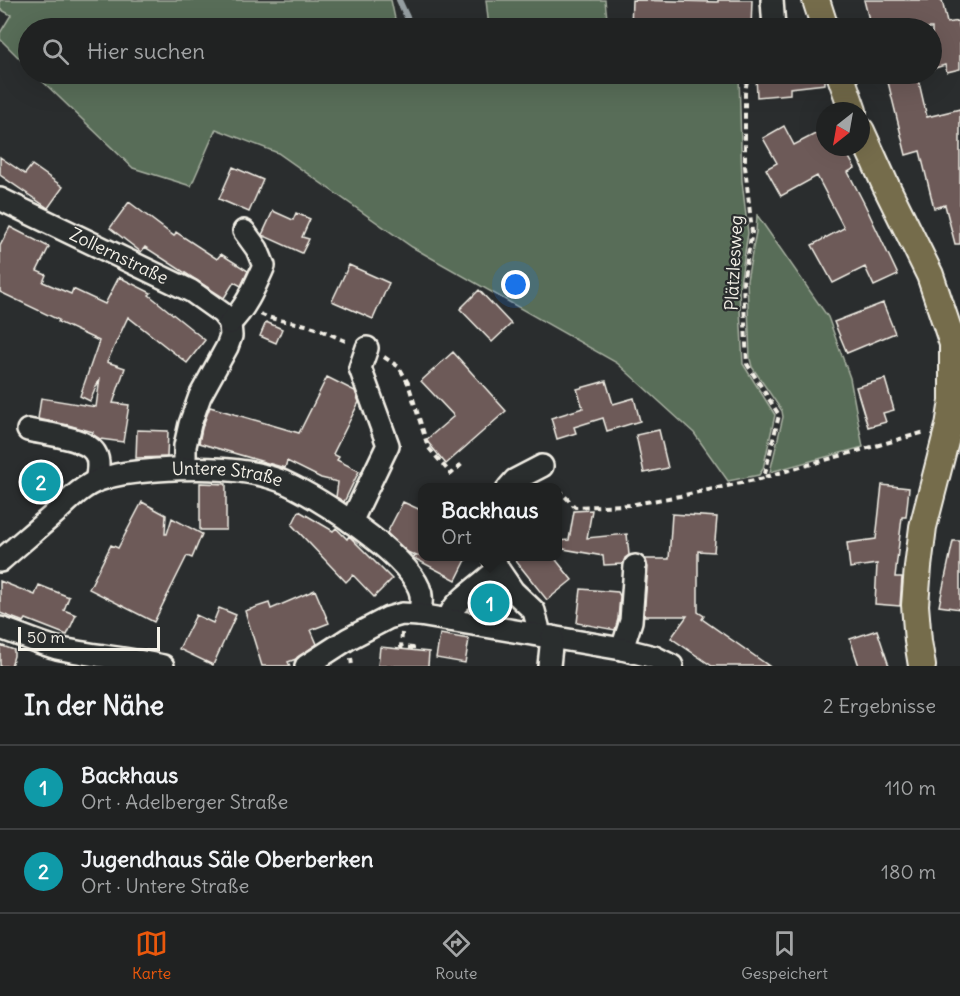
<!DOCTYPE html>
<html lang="de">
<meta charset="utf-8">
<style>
:root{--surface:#202222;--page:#282a2a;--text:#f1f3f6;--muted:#a2a4a5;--line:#3d3f40;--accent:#ea580c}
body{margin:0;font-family:Delius,sans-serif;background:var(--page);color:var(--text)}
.compass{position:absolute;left:816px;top:102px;width:54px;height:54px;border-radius:50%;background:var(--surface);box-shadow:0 6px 24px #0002;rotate:211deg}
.scale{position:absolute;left:18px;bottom:15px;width:142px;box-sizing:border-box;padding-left:6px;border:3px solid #f4f1e8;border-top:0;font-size:16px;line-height:21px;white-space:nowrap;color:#f4f1e8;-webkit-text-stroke:4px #2a2d2e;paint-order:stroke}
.you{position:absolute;left:516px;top:285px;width:21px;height:21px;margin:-15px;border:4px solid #fff;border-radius:50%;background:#1a73e8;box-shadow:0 0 0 9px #1a73e833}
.badge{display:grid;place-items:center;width:39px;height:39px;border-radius:50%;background:var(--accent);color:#fff;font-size:20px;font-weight:700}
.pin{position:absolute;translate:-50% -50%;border:3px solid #fff;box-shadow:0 2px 6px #0006}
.popup{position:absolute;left:418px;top:483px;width:144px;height:78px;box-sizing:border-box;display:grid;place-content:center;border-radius:12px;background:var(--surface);filter:drop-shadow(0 2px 4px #0005);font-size:20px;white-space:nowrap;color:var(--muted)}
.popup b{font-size:22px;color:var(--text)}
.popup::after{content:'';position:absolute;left:50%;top:100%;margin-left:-12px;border:12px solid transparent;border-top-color:var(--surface)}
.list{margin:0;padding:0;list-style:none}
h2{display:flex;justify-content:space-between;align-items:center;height:78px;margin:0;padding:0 24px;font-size:26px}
h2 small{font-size:20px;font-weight:400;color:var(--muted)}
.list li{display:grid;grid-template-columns:39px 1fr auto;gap:18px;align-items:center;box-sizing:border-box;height:84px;padding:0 24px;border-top:2px solid var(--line)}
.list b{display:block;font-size:22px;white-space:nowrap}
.list p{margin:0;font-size:20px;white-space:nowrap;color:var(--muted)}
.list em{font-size:20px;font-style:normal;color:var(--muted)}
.icon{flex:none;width:33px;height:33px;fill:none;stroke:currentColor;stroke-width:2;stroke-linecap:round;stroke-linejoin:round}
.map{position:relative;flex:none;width:960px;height:666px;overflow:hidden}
.search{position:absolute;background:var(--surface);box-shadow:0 6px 24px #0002;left:18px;right:18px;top:18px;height:66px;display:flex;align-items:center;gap:15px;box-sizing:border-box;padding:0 21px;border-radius:33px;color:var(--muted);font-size:22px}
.sheet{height:246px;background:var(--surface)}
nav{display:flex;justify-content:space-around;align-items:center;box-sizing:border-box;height:84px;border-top:2px solid var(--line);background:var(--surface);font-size:16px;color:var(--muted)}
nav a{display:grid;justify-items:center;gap:3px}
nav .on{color:var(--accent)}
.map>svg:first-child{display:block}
</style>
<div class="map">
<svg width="960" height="666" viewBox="0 0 960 666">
<rect width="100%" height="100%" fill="#2a2d2e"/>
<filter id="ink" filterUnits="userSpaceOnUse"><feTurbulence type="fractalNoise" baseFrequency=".0167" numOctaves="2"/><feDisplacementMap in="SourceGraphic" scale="12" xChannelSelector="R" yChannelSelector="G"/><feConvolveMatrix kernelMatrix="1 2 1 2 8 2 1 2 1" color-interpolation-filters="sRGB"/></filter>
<g filter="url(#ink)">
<!-- green -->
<path fill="#596d58" stroke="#a6afa0" stroke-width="1.5" d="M 0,0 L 391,0 L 397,28 L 28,28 L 28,67 L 0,39 L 0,33 L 11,15 L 0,9 Z
M 486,0 L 605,0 L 608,28 L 489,28 Z
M 35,74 L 739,74 L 742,181 L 748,233 L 739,290 L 743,364 L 775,415 L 763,469 L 759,475 L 728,481 L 694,433 L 617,363 L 412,247 L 278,153 L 216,129 L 191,186 L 133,168 Z
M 757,215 L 828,317 L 850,378 L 863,447 L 770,472 L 783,417 L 782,411 L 752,367 L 750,359 L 747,280 L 756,232 Z"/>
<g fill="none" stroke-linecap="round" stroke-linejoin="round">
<!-- stream -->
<path stroke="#969fa2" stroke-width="6" d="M 399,0 L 412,28"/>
</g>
<!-- building -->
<path fill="#6d5a59" stroke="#f4f1e8" stroke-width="1.5" d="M 632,0 L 718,2 L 718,0 L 752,0 L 751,28 L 631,28 Z
M 864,0 L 942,0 L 947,23 L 958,21 L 960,30 L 960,69 L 947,72 L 945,65 L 932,69 L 932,28 L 871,28 Z
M 756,74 L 825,74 L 825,84 L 790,88 L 790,94 L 757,97 Z
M 886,74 L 917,74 L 927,117 L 960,109 L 960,244 L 955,244 L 945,205 L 934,208 L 920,151 L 906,155 Z
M 784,126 L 794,145 L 825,129 L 825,147 L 843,147 L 855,168 L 848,172 L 865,205 L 898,275 L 874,286 L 865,267 L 833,283 L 812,245 L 844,228 L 817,176 L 781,196 L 766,169 L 777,163 L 763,138 Z
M 0,157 L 25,174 L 32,165 L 63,187 L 48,208 L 0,175 Z
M 233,167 L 263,180 L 249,212 L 219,199 Z
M 129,202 L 174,236 L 176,232 L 217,259 L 221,254 L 248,271 L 241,286 L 234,282 L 224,298 L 145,247 L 141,252 L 110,228 Z
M 273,211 L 293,220 L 296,213 L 310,219 L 302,237 L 309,239 L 302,253 L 262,235 Z
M 10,227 L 49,247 L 37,271 L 46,275 L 43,282 L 71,294 L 73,289 L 105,304 L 119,277 L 151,293 L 149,295 L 205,340 L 187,363 L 128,317 L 107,362 L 125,368 L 113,403 L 129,405 L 123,442 L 100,439 L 92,434 L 93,432 L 68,425 L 38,419 L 41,398 L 96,407 L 100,378 L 90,401 L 80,396 L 99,341 L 58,322 L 59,320 L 0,292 L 0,246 Z
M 349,265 L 389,283 L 373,319 L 332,301 Z
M 479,290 L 511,324 L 492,342 L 460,309 Z
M 883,303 L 895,333 L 847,353 L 834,322 Z
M 266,322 L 282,329 L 276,343 L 260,336 Z
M 453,352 L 506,411 L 446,464 L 426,440 L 454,416 L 421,381 Z
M 327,377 L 355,391 L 359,402 L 333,454 L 339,457 L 337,460 L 359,471 L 344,502 L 336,497 L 338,482 L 321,478 L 287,461 L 285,468 L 199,443 L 202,428 L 210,407 L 299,433 Z
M 885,379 L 894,410 L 883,413 L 886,422 L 868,427 L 856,387 Z
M 606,381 L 613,404 L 634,398 L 640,421 L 607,431 L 603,418 L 574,427 L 576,433 L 557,439 L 551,418 L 583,408 L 577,389 Z
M 137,430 L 168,431 L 167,457 L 136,458 Z
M 659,430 L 668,468 L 644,473 L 636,435 Z
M 39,463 L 60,491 L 57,492 L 47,499 L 41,499 L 36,492 L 39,483 L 23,475 Z
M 200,483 L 226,484 L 226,530 L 200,530 Z
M 882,485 L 909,488 L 906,517 L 902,517 L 895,577 L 902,577 L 900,606 L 875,604 L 877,564 L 850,568 L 847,543 L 876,539 Z
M 142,502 L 166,515 L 165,534 L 167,534 L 172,518 L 202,534 L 192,558 L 187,556 L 154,622 L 89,589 L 111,545 L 118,548 Z
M 403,502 L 423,511 L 423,556 L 468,556 L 456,580 L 412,557 L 417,556 L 407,552 L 387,533 Z
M 592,510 L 587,538 L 627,534 L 629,555 L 625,558 L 623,564 L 604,565 L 603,556 L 558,548 L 558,541 L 569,540 L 574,511 Z
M 299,511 L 333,531 L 336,528 L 347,539 L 349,536 L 392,579 L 374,597 L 353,575 L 346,582 L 292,525 Z
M 672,514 L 717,517 L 714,552 L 698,551 L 698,612 L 704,616 L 702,619 L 769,666 L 712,666 L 671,638 L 687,616 L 644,616 L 648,567 L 645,559 L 669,559 Z
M 953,541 L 960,541 L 960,609 L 939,606 Z
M 512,556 L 553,556 L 572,580 L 547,600 Z
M 0,581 L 35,595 L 39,585 L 69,597 L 64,610 L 76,615 L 67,635 L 26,619 L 24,622 L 0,613 Z
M 581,589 L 618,592 L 620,596 L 618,619 L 615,630 L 577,623 Z
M 315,590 L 329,623 L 311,630 L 317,644 L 296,659 L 288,662 L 290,666 L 262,666 L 245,611 L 269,603 L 271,609 Z
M 489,594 L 502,597 L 498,614 L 478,609 L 480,601 Z
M 219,608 L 236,615 L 213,665 L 179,649 L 196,615 L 213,623 Z
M 877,630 L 889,666 L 859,666 L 850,639 Z
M 440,634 L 469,639 L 465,663 L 436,658 Z
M 0,645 L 14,650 L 14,656 L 11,666 L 0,666 Z
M 380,647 L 429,652 L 428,666 L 378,666 Z"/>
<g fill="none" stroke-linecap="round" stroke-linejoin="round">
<!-- minor casing -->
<g stroke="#f4f1e8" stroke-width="26">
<g id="minor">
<path d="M 772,0 L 774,28"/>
<path id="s1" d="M 0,199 L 191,291 L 222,313 L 230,323 L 231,336 L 227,347 L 200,396 L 190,424 L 185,446 L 185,468"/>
<path d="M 230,323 C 246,308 255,286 264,266 L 257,249 L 244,231"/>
<path d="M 28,430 C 45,434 85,437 95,453 C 100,461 98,472 96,481"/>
<path d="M 508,488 L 515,480 L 542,466"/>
<path d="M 351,522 L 388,445 L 360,368 L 367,348"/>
<path d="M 493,556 L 498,569 L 513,591 L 534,611 L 538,626 L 539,635"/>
<path id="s2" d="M 0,561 C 17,546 35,531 52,516 C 66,504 80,487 99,480 C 118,473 137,472 157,470 C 192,468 228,467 262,475 C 269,477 277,479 284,482 C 319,498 404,552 419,588 C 423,597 421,605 419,615"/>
<path d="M 451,620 C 451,617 451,614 452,611 C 457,600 488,579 498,569"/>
<path d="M 0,628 C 19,634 38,643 57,648 C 92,656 128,658 163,666"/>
<path d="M 622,649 L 631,621 L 635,566"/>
<path d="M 306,666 L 348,639 L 388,618 L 402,614 L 419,615 L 622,649 L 654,657 L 672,666"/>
<path d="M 549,666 L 552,637"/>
</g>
</g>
<!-- major casing -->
<g stroke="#f4f1e8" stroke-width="30">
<path id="major" d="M 816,0 L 825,28
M 840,74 L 853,111
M 861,131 L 885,184 L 930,275 L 953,344 L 953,401 L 949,426 L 923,527 L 918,567 L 915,605 L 918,641 L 922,666"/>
</g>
<!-- path -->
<path stroke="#f4f1e8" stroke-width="4" stroke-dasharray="6 4.5" stroke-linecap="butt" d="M 260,314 C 277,322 295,321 313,327 C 325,331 337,338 349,342
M 384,357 L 399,367 L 408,383 L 428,447 L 451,474 L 463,463
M 765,477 L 925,432
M 558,489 L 575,507 L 629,505 L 680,496 L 764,478 L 779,415 L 747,364 L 743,282 L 752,232 L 745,166 L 745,93 L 748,74
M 402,633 L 401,647 L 413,648 L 413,650
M 351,658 L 352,666"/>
<!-- minor -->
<use href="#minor" stroke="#2a2d2e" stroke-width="21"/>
<!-- major -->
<use href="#major" stroke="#746c4b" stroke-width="26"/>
</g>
</g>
<g text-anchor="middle" stroke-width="4.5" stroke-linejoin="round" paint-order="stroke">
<!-- street labels -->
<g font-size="18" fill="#f4f1e8" stroke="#2a2d2e">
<text dy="6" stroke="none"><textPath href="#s1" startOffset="132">Zollernstraße</textPath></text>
<text transform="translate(734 263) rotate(-87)" y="6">Plätzlesweg</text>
<text dy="6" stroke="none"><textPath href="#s2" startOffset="258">Untere Straße</textPath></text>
</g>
</g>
</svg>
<svg class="compass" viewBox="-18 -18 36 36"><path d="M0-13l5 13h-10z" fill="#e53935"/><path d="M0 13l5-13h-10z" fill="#a2a4a5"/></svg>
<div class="scale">50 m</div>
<div class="you"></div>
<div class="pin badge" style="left:490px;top:603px;background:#0f9aa8">1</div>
<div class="popup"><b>Backhaus</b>Ort</div>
<div class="pin badge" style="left:41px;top:482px;background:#0f9aa8">2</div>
<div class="search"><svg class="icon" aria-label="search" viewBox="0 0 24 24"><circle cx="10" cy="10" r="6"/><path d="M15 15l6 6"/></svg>Hier suchen</div>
</div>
<section class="sheet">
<h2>In der Nähe<small>2 Ergebnisse</small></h2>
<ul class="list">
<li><span class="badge" style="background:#0f9aa8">1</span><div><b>Backhaus</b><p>Ort · Adelberger Straße</p></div><em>110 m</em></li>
<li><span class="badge" style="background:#0f9aa8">2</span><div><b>Jugendhaus Säle Oberberken</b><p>Ort · Untere Straße</p></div><em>180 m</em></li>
</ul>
</section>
<nav>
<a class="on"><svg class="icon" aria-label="map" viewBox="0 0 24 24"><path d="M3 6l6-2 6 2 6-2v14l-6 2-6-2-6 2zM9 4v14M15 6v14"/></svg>Karte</a>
<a><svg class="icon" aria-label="directions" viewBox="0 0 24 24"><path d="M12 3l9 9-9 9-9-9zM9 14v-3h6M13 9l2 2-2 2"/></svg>Route</a>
<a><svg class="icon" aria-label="saved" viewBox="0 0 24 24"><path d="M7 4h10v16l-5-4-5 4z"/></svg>Gespeichert</a>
</nav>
